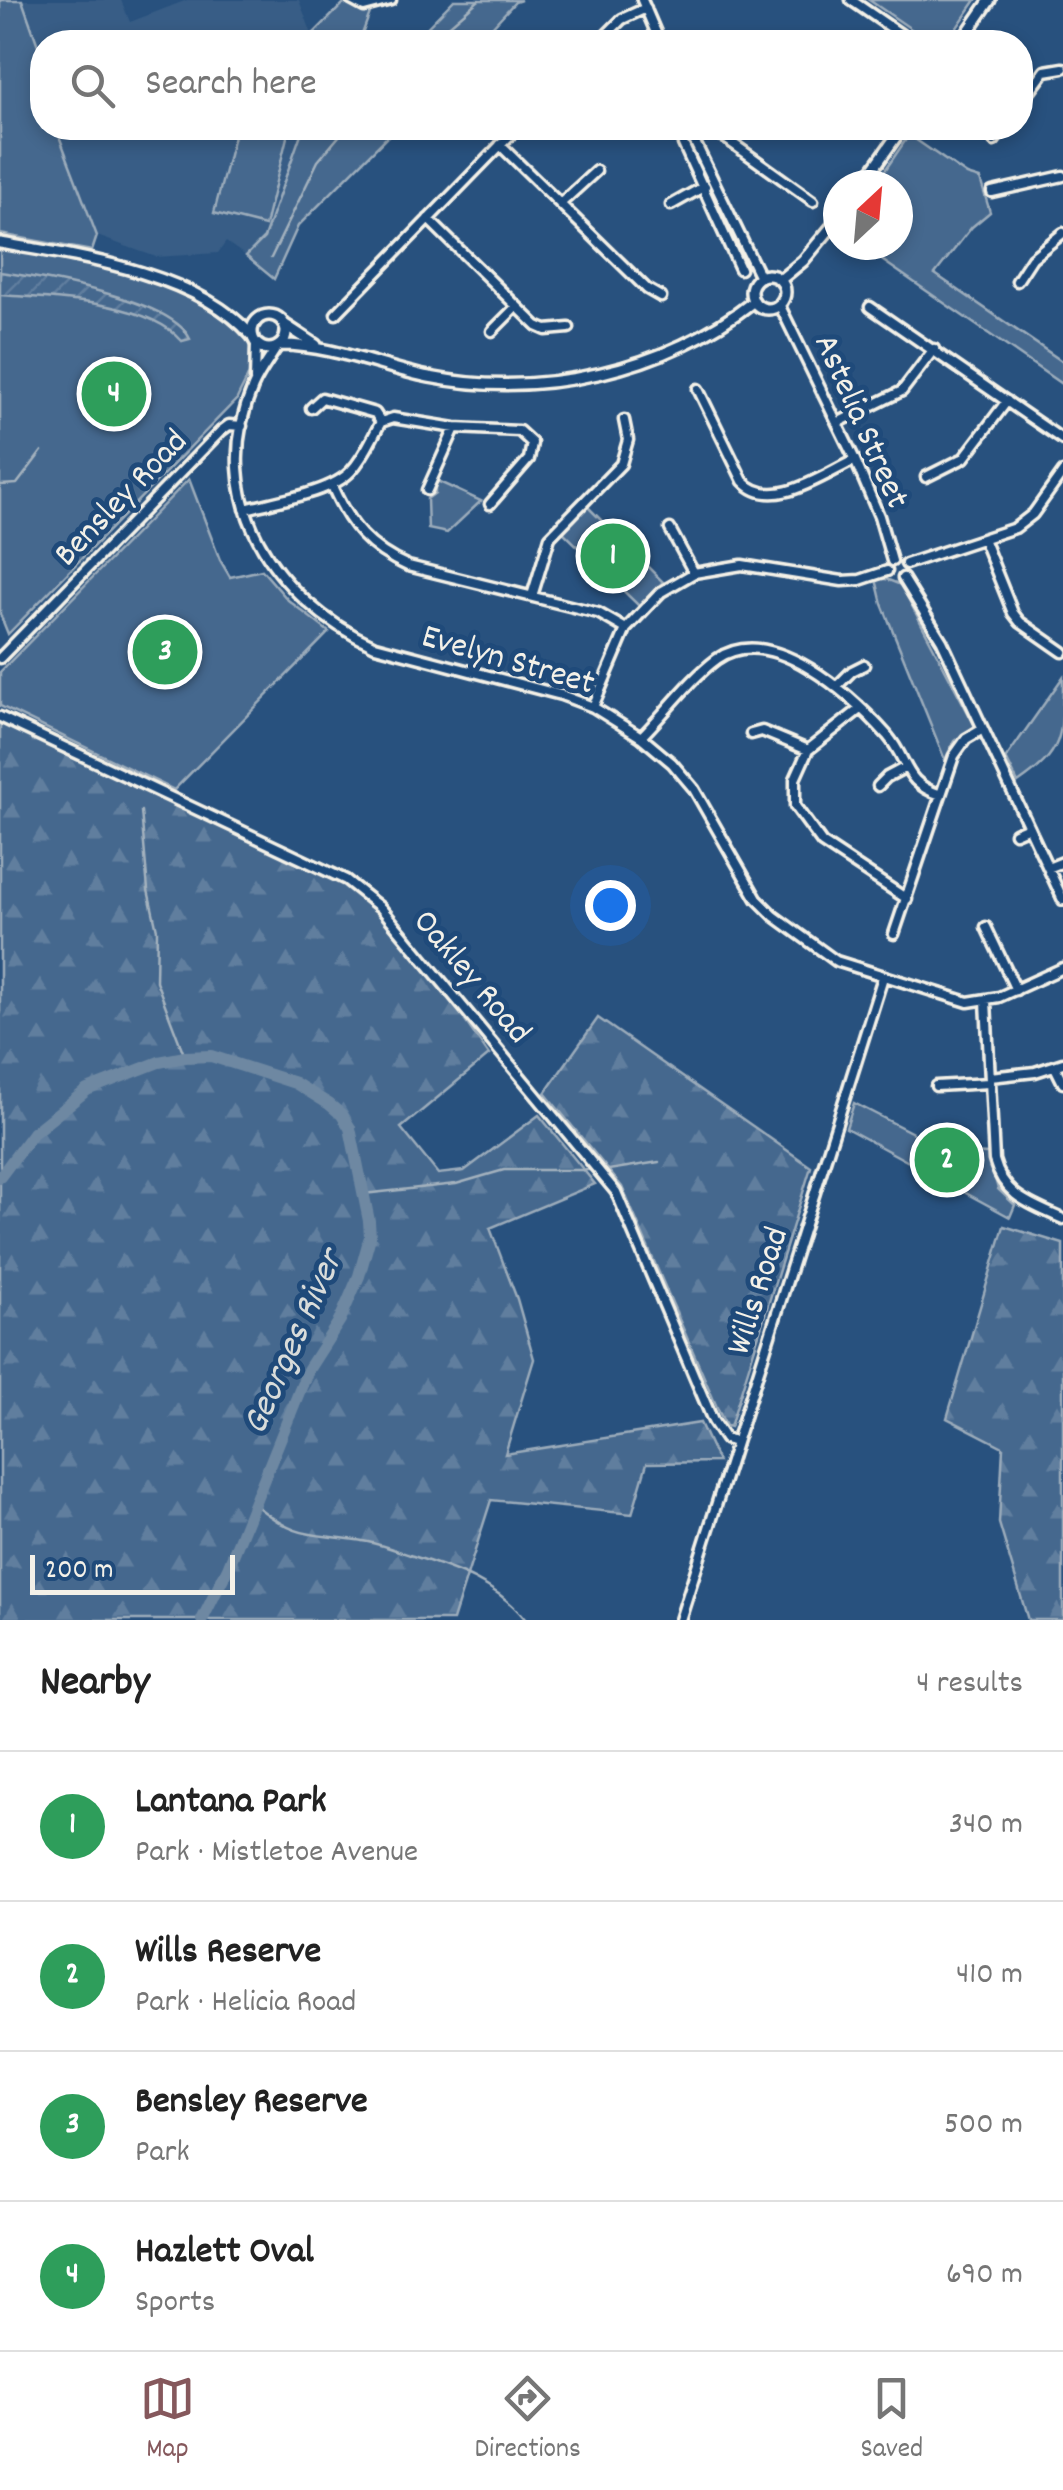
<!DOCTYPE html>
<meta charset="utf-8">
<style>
:root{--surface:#fff;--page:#f6f6f6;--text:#222;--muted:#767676;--line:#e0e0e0;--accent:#85585c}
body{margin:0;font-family:Dekko,sans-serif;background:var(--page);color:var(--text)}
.compass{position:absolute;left:823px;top:170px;width:90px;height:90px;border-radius:50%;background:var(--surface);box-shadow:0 5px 15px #0003;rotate:26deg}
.scale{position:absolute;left:30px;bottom:25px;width:205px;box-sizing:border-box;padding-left:10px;border:5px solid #f4f1e8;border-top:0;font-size:28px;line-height:35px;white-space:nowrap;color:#f4f1e8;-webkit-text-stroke:8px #1f4a7a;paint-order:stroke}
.you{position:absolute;left:610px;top:905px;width:35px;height:35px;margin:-25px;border:8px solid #fff;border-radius:50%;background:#1a73e8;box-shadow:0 0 0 15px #1a73e833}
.badge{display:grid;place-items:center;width:65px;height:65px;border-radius:50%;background:var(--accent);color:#fff;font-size:32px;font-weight:700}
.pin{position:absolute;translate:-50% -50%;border:5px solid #fff;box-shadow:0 2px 10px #0006}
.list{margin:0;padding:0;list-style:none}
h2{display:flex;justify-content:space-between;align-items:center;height:130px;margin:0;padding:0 40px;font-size:42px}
h2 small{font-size:32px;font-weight:400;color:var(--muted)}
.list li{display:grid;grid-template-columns:65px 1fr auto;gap:30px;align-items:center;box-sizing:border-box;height:150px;padding:0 40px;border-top:2px solid var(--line)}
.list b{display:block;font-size:38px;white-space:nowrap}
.list p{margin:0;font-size:32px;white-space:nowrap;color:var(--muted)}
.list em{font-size:32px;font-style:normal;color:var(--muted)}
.icon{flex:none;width:55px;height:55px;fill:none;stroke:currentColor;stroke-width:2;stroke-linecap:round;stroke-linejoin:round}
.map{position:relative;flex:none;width:1063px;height:1620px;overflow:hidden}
.search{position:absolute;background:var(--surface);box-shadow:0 5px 15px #0003;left:30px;right:30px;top:30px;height:110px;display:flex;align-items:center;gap:25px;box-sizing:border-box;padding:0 35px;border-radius:40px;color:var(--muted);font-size:38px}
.sheet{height:730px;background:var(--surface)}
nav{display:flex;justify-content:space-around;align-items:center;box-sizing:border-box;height:140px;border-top:2px solid var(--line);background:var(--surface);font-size:28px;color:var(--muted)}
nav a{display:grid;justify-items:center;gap:5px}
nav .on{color:var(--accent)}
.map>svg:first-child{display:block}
</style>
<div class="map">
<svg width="1063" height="1620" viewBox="0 0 1063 1620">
<defs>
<pattern id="forest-firs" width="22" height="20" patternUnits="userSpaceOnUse" patternTransform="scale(2.5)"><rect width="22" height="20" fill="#45688e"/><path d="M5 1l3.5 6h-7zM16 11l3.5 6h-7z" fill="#607e9e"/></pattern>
<pattern id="garden-furrows" width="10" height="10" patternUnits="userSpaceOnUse" patternTransform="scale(2.5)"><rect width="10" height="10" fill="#45688e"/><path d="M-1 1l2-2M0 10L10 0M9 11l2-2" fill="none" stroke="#607e9e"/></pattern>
</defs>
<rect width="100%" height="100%" fill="#28517e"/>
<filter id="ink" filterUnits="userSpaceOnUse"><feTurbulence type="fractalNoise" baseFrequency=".01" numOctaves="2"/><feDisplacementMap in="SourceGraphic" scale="20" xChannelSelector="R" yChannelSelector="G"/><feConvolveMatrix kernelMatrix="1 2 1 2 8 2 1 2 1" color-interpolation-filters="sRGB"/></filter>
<g filter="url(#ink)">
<!-- built -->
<path fill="#375d86" d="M 22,0 L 121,0 L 130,22 L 187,0 L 299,0 L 315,42 L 42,42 L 42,57 Z
M 56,128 L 303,128 L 268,229 L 255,250 L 246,256 L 226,242 L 218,253 L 156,257 L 97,236 Z"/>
<!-- green -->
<path fill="#45688e" stroke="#9cacbb" stroke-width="2.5" d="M 0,0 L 22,0 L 42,57 L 42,128 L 56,128 L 97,236 L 92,251 L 0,234 Z
M 454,0 L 521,0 L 515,2 L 478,42 L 413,42 Z
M 869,0 L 976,0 L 947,42 L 930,42 Z
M 345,2 L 370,13 L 361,37 L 362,42 L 315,42 L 312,35 Z
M 236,128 L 289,129 L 265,226 L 214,213 Z
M 303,128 L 396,128 L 298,226 L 274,279 L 246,256 L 264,238 Z
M 909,135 L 967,175 L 980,179 L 990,212 L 972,227 L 935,274 L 1063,362 L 1063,385 L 860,245 L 898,245 L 898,185 L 875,185 Z
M 0,247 C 56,257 245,288 253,356 C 254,369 242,387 237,399 L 8,634 L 0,614 Z
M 189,479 L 220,560 L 230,577 L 262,570 L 288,600 L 329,632 L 174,790 L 0,706 L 0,672 Z
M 435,480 L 481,501 L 447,533 L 428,529 L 427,499 L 435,493 Z
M 587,506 L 663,582 L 639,606 L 562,531 Z
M 876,579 L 886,579 L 901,585 L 975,726 L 954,741 L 945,760 L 882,604 Z
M 1063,677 C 1063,738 1063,752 1018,783 L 1006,758 Z
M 854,1103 L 950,1152 L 988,1154 L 998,1189 L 1015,1205 L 1010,1217 L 846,1128 Z"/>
<!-- forest -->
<path fill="url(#forest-firs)" stroke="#9cacbb" stroke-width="2.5" d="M 0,721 L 345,884 C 393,912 433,975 468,1018 L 465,1021 L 489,1055 L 401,1128 L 438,1174 L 464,1171 L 539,1115 L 595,1184 L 490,1228 L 517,1299 L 534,1359 L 505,1454 L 700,1423 L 718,1462 L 647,1463 L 632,1514 L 491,1500 L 453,1620 L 0,1620 Z
M 598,1018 L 811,1167 L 730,1427 L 726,1426 L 719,1412 L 622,1187 L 545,1093 Z
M 1004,1226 L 1063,1244 L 1063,1620 L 1028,1620 L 999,1523 L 1003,1447 L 947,1418 Z"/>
<!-- garden -->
<path fill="url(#garden-furrows)" stroke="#9cacbb" stroke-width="2.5" d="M 0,272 C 43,278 172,299 190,339 L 182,341 C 146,300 53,299 0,295 Z"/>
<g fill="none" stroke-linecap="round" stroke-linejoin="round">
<!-- stream -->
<path stroke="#a4b2be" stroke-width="2.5" d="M 430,42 L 479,0
M 271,258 L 318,161 L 346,128
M 0,485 L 17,484 L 42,451
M 141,811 L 148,890 L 157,930 L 156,981 L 185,1057
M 602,1171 L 659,1162
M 363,1194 L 456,1184 L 504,1170 L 594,1170
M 253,1503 C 302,1544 312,1531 368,1542 C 383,1545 398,1551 413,1556 C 457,1570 496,1583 526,1620"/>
<!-- river -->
<path stroke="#6e88a2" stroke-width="12" d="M 0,1177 L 33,1133 L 87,1090 L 159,1062 L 185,1057 L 211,1056 L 295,1083 L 329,1104 L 342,1115 L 350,1128 L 369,1221 L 370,1237 L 359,1276 L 340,1320 L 308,1370 L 228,1568 L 202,1620"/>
<!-- minor casing -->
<g stroke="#f4f1e8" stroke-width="15">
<path id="minor" d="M 351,0 L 364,7 L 391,0
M 642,0 L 660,42
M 851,0 L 912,42
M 599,42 L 622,19 L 646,8
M 1020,105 L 1045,71 L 1063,68
M 688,128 L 760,277
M 690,134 L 705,128 L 714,130 L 813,201
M 994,141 L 1004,128
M 683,144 L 740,269
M 500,145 L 647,289 L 661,297
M 992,192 L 1063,176
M 560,204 L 596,171
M 671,205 L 705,186
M 428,219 L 537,326 L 546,330 L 569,328
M 1017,281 L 1032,258 L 1063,233
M 779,304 L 855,460 L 879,516 L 892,561
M 870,307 L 1063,440
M 336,314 L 517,128
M 492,331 L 516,307
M 277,347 C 269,360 259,373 253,387 C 206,498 274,600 375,646 L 561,695 L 593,707 L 641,737 L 672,763 L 694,789 L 757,899 L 774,916 L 836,961 L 968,1002 L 999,997 L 1063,968
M 255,380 L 256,344
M 698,389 L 743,481 C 772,513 824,474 855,460
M 311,408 L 322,398 L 375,413 L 381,422
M 381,422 L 393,418 L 455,428 L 519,431 L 532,443 L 529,459 L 490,504
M 837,423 L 902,391 L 934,349
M 926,477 L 964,458 L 1007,401
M 332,486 C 349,525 369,549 408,566 L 598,613 L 626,629
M 427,490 L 455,428
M 245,509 C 275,501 331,493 351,471 C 365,456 371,439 381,422
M 670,529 L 694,573
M 984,541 L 1013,613 L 1020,622 L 1063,652
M 906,564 L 1015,528 L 1033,514 L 1063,472
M 903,578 L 942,641 L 1063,900
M 532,596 L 550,537 L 621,464 L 628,440 L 624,420
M 0,658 L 221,431 L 229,425 L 242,426
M 836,687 L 852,671 L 864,665
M 593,707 L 626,629 L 661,592 L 694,573 L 742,565 L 842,581 L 860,580 L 887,571
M 860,709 L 808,750 L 795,779 L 795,806 L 822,843 L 907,899
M 0,717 L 346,880 L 381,908 L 616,1192 L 713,1421 L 725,1439 L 735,1442
M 751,734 L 762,731 L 808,750
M 641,737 C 665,713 691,678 717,659 C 772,621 853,697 887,735 C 910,762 902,782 941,795
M 878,786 L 887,777 L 904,768
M 1015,833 L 1029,827
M 1048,868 L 1063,862
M 986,927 L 1016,990
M 894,934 L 954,756 L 966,739 L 983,729
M 986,1001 L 994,1160 C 1004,1197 1031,1204 1063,1219
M 1055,1067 L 1063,1083
M 990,1077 L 1035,1072 L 1063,1063
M 936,1086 L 989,1083
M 680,1620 L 883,977"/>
</g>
<!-- major casing -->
<g stroke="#f4f1e8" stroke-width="16">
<path id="major" d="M 961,42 L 990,0
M 862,185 L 902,128
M 0,243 C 78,256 198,273 252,336
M751 292a17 17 0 1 1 34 0a17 17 0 1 1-34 0Z
M 780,280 L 803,261 L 838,219
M252 332a17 17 0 1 1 34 0a17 17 0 1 1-34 0Z
M 284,324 L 316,345
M 281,345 C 332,345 380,367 429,377 C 540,399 665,371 754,301"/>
</g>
<!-- minor -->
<use href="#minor" stroke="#1f4a7a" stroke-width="8"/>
<!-- major -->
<use href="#major" stroke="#1f4a7a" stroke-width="9"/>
</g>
</g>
<g text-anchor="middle" stroke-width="10" stroke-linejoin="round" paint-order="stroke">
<!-- street labels -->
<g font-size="35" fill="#f4f1e8" stroke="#1f4a7a">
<text transform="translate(864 420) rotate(66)" y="12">Astelia Street</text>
<text transform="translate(119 496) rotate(-46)" y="12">Bensley Road</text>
<text transform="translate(509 657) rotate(16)" y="12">Evelyn Street</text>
<text transform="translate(474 975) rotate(50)" y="12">Oakley Road</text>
<text transform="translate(755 1290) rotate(-72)" y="12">Wills Road</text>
</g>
<!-- water labels -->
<g font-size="38" font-style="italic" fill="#d9dcda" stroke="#1f4a7a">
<text transform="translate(290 1341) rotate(-66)" y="13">Georges River</text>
</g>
</g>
</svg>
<svg class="compass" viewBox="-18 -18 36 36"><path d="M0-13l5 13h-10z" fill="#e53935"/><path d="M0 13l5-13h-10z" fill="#767676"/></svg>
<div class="scale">200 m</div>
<div class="you"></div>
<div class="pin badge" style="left:613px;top:556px;background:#2e9e5b">1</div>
<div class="pin badge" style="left:947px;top:1160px;background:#2e9e5b">2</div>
<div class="pin badge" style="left:165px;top:652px;background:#2e9e5b">3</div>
<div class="pin badge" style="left:114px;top:394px;background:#2e9e5b">4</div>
<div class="search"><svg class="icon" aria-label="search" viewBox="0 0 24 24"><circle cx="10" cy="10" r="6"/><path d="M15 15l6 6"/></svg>Search here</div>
</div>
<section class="sheet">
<h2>Nearby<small>4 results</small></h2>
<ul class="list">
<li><span class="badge" style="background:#2e9e5b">1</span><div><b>Lantana Park</b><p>Park · Mistletoe Avenue</p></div><em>340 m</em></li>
<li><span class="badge" style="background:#2e9e5b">2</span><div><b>Wills Reserve</b><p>Park · Helicia Road</p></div><em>410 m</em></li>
<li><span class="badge" style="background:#2e9e5b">3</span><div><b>Bensley Reserve</b><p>Park</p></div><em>500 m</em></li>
<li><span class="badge" style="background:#2e9e5b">4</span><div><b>Hazlett Oval</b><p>Sports</p></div><em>690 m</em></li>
</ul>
</section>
<nav>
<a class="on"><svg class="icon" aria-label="map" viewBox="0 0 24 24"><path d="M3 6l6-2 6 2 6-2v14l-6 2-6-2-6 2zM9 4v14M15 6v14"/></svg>Map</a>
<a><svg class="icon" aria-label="directions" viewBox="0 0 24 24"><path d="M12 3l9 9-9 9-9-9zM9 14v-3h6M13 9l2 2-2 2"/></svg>Directions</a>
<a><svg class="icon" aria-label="saved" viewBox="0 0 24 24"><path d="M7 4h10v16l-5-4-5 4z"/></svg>Saved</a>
</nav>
